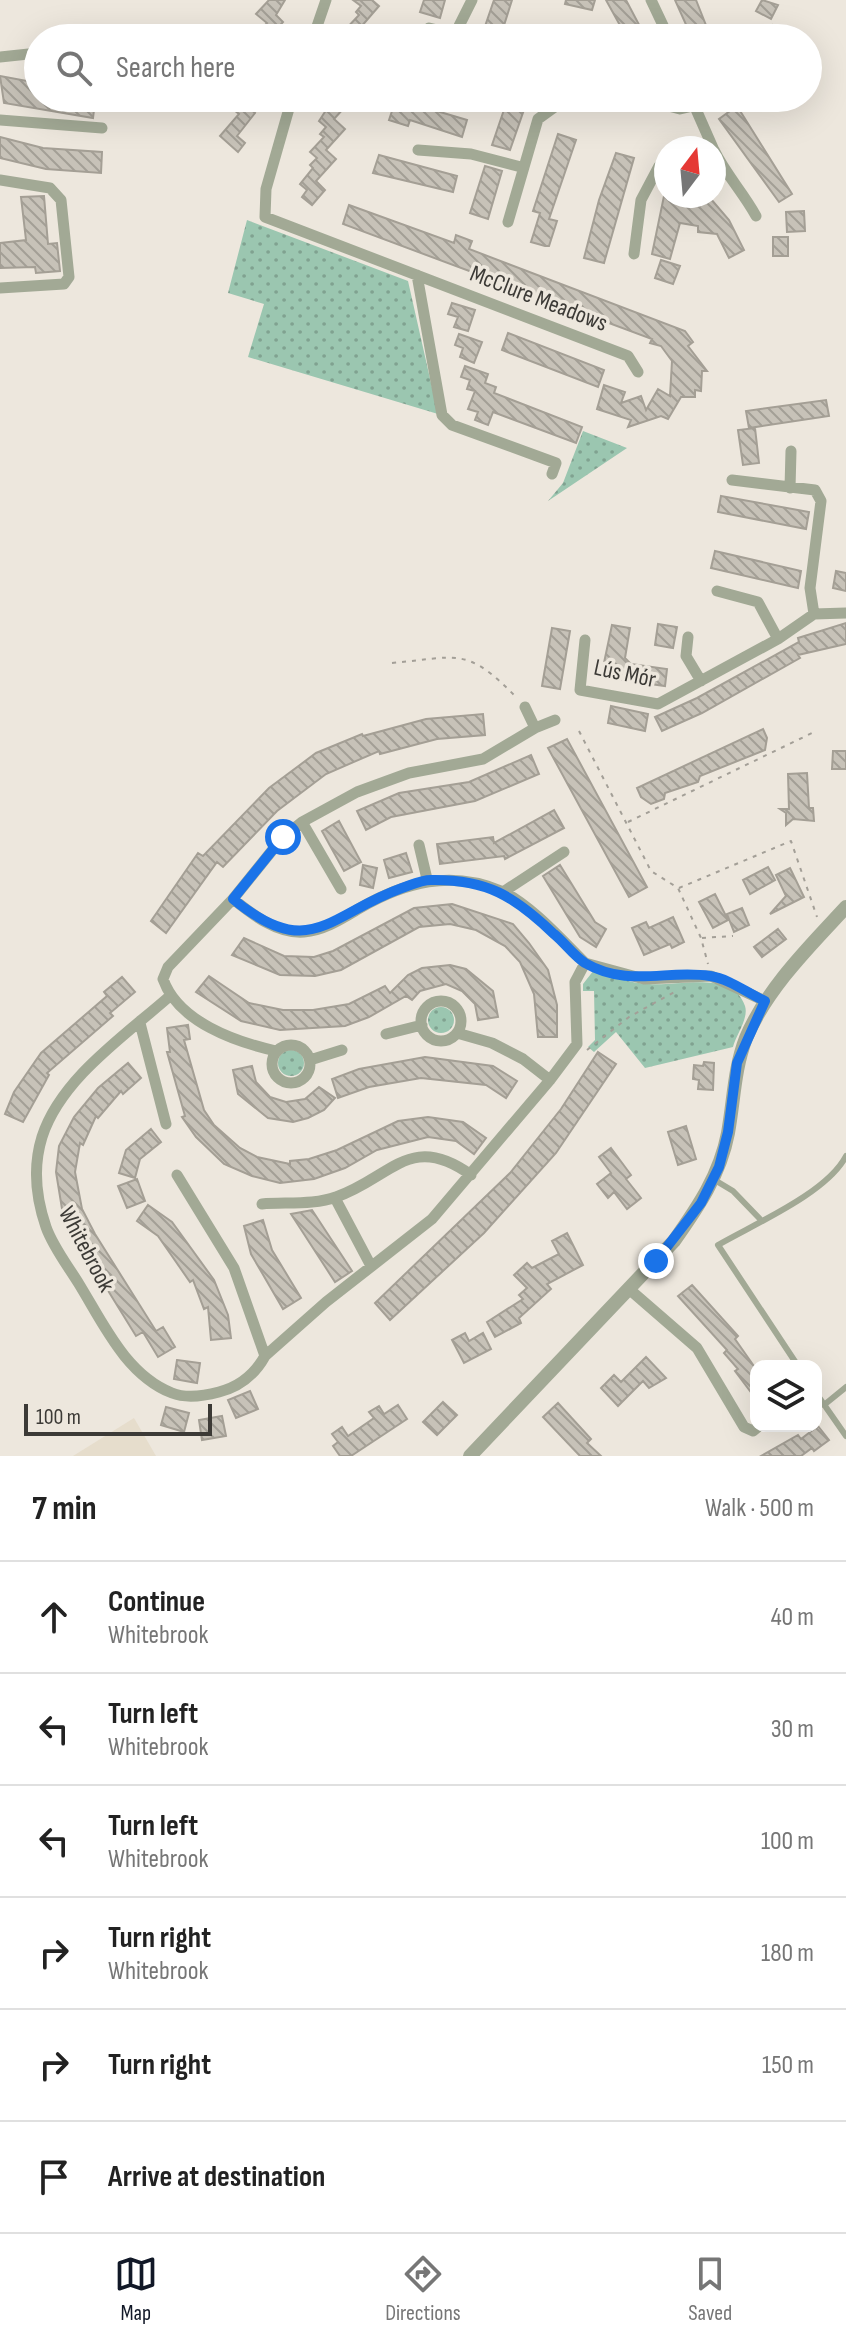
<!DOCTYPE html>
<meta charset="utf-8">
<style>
:root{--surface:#fff;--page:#f6f6f6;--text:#222;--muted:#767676;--line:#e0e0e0;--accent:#111827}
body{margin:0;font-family:"Sofia Sans Condensed",sans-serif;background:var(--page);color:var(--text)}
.controls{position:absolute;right:24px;bottom:24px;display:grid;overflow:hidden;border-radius:16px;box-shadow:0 8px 32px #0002}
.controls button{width:72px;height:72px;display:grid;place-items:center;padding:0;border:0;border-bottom:2px solid var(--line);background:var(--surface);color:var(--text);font:40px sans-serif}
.compass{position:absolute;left:654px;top:136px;width:72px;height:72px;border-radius:50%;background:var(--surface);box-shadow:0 8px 32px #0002;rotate:16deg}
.scale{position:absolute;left:24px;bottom:20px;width:188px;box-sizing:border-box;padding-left:8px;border:4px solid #3c3a36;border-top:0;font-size:22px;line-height:28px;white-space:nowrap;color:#3c3a36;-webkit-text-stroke:6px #ede7dd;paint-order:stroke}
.stop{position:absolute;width:24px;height:24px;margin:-18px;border:6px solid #1a73e8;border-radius:50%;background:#fff}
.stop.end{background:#1a73e8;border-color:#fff;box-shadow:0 2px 8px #0008}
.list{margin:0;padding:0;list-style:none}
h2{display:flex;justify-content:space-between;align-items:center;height:104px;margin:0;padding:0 32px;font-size:34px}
h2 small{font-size:26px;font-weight:400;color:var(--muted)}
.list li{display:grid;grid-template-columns:52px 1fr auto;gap:24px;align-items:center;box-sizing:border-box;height:112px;padding:0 32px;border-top:2px solid var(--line)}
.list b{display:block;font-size:30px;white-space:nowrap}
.list p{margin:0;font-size:26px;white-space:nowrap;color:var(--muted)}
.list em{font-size:26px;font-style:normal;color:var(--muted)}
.icon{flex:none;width:44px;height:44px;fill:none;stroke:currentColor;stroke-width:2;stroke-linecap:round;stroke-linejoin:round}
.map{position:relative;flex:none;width:846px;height:1456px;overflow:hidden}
.search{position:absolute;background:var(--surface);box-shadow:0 8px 32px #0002;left:24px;right:24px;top:24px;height:88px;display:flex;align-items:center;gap:20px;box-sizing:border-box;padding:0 28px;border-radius:44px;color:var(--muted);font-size:30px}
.sheet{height:776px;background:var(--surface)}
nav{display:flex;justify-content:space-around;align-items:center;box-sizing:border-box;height:112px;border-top:2px solid var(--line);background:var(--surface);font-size:22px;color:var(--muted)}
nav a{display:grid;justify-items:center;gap:4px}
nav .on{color:var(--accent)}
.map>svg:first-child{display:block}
</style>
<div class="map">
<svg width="846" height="1456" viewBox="0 0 846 1456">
<defs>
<pattern id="grass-dots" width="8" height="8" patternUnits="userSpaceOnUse" patternTransform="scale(2)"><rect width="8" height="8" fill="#9bc6b0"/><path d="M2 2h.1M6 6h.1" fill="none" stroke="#80a290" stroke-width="1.8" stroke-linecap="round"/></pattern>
<pattern id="building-back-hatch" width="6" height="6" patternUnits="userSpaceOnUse" patternTransform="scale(2)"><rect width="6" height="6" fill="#c7c2b8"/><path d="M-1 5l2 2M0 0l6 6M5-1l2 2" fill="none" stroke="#a39f96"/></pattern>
</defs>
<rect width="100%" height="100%" fill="#ede7dd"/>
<!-- built -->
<path fill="#e6ddcc" d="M 134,1418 L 156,1456 L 73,1456 Z"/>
<!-- grass -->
<path fill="url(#grass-dots)" d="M 247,220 L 408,281 L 438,414 L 248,357 L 264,304 L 228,293 Z
M 583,431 L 627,448 L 548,501 L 563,483 Z
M 594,970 C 612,977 630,983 649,984 C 676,987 733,969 745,1006 C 749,1018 736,1035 733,1047 L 645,1068 L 616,1032 L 594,1052 L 588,1047 L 595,1040 L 594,991 L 583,991 L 583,984 Z
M428 1020a13 13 0 1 1 26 0a13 13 0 1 1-26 0Z
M278 1063a13 13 0 1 1 26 0a13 13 0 1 1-26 0Z"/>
<!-- building -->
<path fill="url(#building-back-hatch)" stroke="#a49f95" stroke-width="2" d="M 269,0 L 285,0 L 276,15 L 283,22 L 269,38 L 253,38 L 267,23 L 256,14 Z
M 353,0 L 372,0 L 379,6 L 360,28 L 371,38 L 355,38 L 345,30 L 359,15 L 356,12 L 361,6 Z
M 424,0 L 445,0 L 440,18 L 420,12 Z
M 494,0 L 512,0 L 500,38 L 481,38 Z
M 566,0 L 595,0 L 592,10 L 565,4 Z
M 606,0 L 626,0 L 646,38 L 627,38 Z
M 675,0 L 696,0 L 711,38 L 692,38 Z
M 762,0 L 778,5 L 771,19 L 756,11 Z
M 773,25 L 798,38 L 767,38 Z
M 0,76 L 38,83 L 38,98 L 100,98 L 99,110 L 94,110 L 93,118 L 4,103 Z
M 236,98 L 255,98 L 248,107 L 255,113 L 237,136 L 245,143 L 238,152 L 220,136 L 239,114 L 229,106 Z
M 334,98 L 353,98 L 334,119 L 345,129 L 326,150 L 336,159 L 316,181 L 325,190 L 312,205 L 302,197 L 307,190 L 300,184 L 313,168 L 310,165 L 317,158 L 310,152 L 324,137 L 320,134 L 326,127 L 319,121 Z
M 508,98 L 527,101 L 510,150 L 492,145 Z
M 395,102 L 419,110 L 420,106 L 467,120 L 462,137 L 410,120 L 408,126 L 389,120 Z
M 737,106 L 792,194 L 779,202 L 719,119 Z
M 558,134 L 576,140 L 549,219 L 557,221 L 549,246 L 545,246 L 531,242 L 540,213 L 533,211 Z
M 0,137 L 43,148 L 102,152 L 101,173 L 46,169 L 0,158 Z
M 616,153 L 634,158 L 604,263 L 584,258 L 599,200 Z
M 379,155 L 457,176 L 453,192 L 373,173 Z
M 485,166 L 502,171 L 488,219 L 470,213 Z
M 44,196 L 48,244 L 57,243 L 60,271 L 36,273 L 35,267 L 0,268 L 0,243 L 26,240 L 21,197 Z
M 664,196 L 684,196 L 682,201 L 700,206 L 710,198 L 729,220 L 744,250 L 729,258 L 717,234 L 698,232 L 698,226 L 680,223 L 670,259 L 652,254 Z
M 349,205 L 454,243 L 456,235 L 472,241 L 469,249 L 685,331 L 693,342 L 688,346 L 707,371 L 702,371 L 701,391 L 695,390 L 695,397 L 681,397 L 668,419 L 661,416 L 628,427 L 631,420 L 597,409 L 604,385 L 625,392 L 621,403 L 641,396 L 646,410 L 658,389 L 670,396 L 672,361 L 661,346 L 650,343 L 652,339 L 343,224 Z
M 804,211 L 805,231 L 787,232 L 786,212 Z
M 773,237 L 788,237 L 788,256 L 773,256 Z
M 661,260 L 680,266 L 673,284 L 655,278 Z
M 452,303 L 475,310 L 468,331 L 454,327 L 458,317 L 448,314 Z
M 508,333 L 604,370 L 598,387 L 502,350 Z
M 459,334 L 482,342 L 474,363 L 460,357 L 463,348 L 455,345 Z
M 465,366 L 488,374 L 485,383 L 496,387 L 494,393 L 582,427 L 576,443 L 493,412 L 488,425 L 475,420 L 478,412 L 468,409 L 475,391 L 467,389 L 470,380 L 461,377 Z
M 826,400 L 829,416 L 749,428 L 746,411 Z
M 755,428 L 759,463 L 743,465 L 738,430 Z
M 721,496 L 809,512 L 806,529 L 718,512 Z
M 715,551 L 801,571 L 798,588 L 711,568 Z
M 836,571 L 846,573 L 846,591 L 833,588 Z
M 846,623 L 846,644 L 798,655 L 800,658 L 702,713 L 662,731 L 655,717 L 697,698 L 799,642 L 798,638 Z
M 658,624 L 677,627 L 673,648 L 655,645 Z
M 612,625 L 630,628 L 625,658 L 631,664 L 667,669 L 665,686 L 601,677 Z
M 552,628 L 570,631 L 560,689 L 542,686 Z
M 611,706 L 648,714 L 645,731 L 608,723 Z
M 483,714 L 485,735 L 437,739 L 380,754 L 379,751 L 326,774 L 277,811 L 223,867 L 217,862 L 166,933 L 151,921 L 198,853 L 203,856 L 269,788 L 316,753 L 362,734 L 363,736 L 426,719 Z
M 763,729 L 767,738 L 765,750 L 700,776 L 698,782 L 665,793 L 664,799 L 651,804 L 641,797 L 637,788 Z
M 567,739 L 647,887 L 629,897 L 548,748 Z
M 833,751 L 846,751 L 846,769 L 832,769 Z
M 531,755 L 539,774 L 475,801 L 391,817 L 366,830 L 357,811 L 399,793 L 469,782 Z
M 807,773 L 809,808 L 813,808 L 814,821 L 793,819 L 786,825 L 786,813 L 780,809 L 789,809 L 788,774 Z
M 554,810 L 564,828 L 505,859 L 504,856 L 440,864 L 437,844 L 493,837 L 494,843 Z
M 339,821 L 361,862 L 344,871 L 322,831 Z
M 406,853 L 412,872 L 389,878 L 384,860 Z
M 363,865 L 377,868 L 373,888 L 360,885 Z
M 560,865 L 595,922 L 606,929 L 596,947 L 580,937 L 543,876 Z
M 768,867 L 775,880 L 750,894 L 743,880 Z
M 790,868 L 804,897 L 770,914 L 786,896 L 776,875 Z
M 715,894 L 728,920 L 713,928 L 699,902 Z
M 452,904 L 513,924 L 529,943 L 548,970 L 557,1005 L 557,1037 L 538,1037 L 534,994 L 520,962 L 505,946 L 476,930 L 450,924 L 419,927 L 341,970 L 315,976 L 280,975 L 232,955 L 244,938 L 284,956 L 314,957 L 333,951 L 414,908 Z
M 742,908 L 749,925 L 734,932 L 727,914 Z
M 673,917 L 684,942 L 672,948 L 670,944 L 644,955 L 632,928 L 646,922 L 649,928 Z
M 778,929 L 786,939 L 762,957 L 754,947 Z
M 450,965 L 466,969 L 493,991 L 498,1017 L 478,1020 L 475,1004 L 462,991 L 446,984 L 420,991 L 412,1000 L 406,996 L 369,1017 L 345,1026 L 280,1030 L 241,1021 L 196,992 L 209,976 L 249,1003 L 283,1010 L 313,1010 L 349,1004 L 385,986 L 390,993 L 408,975 L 422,968 Z
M 122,977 L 135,992 L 110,1013 L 113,1016 L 47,1073 L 49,1075 L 23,1122 L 5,1114 L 14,1092 L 41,1053 L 107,996 L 104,992 Z
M 188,1025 L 190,1039 L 184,1040 L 204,1110 L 214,1125 L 240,1148 L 257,1157 L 290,1164 L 290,1161 L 309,1159 L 337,1150 L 398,1121 L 428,1117 L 463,1122 L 486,1138 L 474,1154 L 456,1141 L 428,1137 L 377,1150 L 345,1168 L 314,1179 L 280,1183 L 252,1176 L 224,1164 L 196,1137 L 182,1117 L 185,1116 L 167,1052 L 170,1052 L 167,1028 Z
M 598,1052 L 616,1064 L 556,1153 L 484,1233 L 390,1320 L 375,1303 L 510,1173 L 561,1109 Z
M 425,1057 L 493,1066 L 517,1081 L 506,1098 L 486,1085 L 421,1078 L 369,1087 L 338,1098 L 332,1079 L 359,1069 Z
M 704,1062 L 714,1063 L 713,1090 L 698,1089 L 699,1080 L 693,1079 L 694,1065 L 703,1066 Z
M 128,1063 L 141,1078 L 123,1094 L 121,1091 L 98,1118 L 96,1116 L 83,1145 L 80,1143 L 75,1172 L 82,1209 L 95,1234 L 156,1331 L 163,1327 L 175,1347 L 158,1357 L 143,1332 L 136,1336 L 75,1237 L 63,1215 L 56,1172 L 59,1146 L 74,1117 L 98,1088 Z
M 252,1066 L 256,1082 L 270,1097 L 286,1102 L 305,1099 L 319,1087 L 335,1098 L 324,1110 L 308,1118 L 293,1122 L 268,1118 L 238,1094 L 233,1070 Z
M 686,1126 L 696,1159 L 678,1165 L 668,1132 Z
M 151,1129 L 161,1142 L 140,1159 L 135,1178 L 119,1173 L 126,1150 Z
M 611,1148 L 631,1175 L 626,1179 L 641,1198 L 627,1209 L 614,1192 L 608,1198 L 597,1184 L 611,1173 L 599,1157 Z
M 137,1179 L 145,1201 L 127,1208 L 118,1186 Z
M 148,1205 L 172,1222 L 214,1280 L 228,1315 L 231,1338 L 211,1340 L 208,1307 L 204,1309 L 193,1280 L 190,1282 L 158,1236 L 137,1221 Z
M 312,1210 L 352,1271 L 335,1282 L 291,1214 Z
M 263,1220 L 272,1250 L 301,1298 L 283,1309 L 251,1254 L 244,1226 Z
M 567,1233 L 583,1265 L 547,1284 L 551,1289 L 519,1318 L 521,1323 L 495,1337 L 487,1322 L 523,1299 L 519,1295 L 527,1288 L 514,1275 L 527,1263 L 532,1268 L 559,1254 L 552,1241 Z
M 692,1285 L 738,1336 L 735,1339 L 756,1369 L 756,1399 L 735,1371 L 738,1369 L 724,1353 L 727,1350 L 678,1296 Z
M 465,1333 L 469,1341 L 483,1333 L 491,1349 L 464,1363 L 452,1340 Z
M 646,1357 L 666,1378 L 649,1388 L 643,1381 L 618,1406 L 601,1388 L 614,1375 L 621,1382 Z
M 177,1360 L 200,1363 L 197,1383 L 174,1379 Z
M 250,1391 L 258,1409 L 236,1418 L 228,1400 Z
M 443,1402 L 457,1415 L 437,1435 L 423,1422 Z
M 558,1403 L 591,1439 L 587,1443 L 601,1456 L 580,1456 L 543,1417 Z
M 398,1405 L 407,1419 L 351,1456 L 340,1456 L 333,1446 L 338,1442 L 332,1434 L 342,1427 L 348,1436 L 374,1418 L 369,1412 L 379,1406 L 384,1414 Z
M 166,1407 L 189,1413 L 184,1432 L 161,1425 Z
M 222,1416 L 226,1436 L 202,1440 L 199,1420 Z
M 818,1426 L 829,1440 L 814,1451 L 812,1448 L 801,1456 L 761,1456 L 798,1435 L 801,1439 Z"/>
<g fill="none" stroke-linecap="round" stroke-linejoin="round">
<!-- path -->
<path stroke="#a39f97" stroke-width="2" stroke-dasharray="4 6" stroke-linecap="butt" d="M 392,663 C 459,657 466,646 516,697
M 579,731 L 651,871 L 678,888 L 701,938 L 708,964
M 628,822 L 812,733
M 679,888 L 791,841 L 817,917
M 702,938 L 733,936
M 587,1050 L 629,1017 L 678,990"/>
<!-- service -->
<path stroke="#a2a995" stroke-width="6" d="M 713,1179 L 733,1191 L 761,1220
M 798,1366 L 718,1245 C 754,1224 827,1193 846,1156
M 816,1393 L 846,1436
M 824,1405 L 846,1387"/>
<!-- minor -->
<path stroke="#a2a995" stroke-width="11" d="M 651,0 L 669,38
M 429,28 L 455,34 L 472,0
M 313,38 L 326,0
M 0,57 L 38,53
M 292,98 L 266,189 L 265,217 L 628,356 L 638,372
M 638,98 L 680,109 L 693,106
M 691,98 L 713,148
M 0,120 L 102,128
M 418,150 L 471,154 L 521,167
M 714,150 C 726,175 743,192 756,216
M 0,180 L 50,188 L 61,200 L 69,277 L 64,284 L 0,288
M 508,222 L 538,119 L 567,98
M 634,254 L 641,200 L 659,166 L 666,164
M 417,275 L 442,415 L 452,425 L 556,463 L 552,474
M 732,480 L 815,490 L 821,501 L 810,588 L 814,614
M 790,488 L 791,451
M 717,591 L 758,602 L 778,639
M 688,637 L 686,656 L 701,681
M 585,640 L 580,690 L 658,704 L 778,639 L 814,614 L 846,613
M 525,707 L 535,728 L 483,759 L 409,773 L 357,792 L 302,822 L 283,837 L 233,899 C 253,915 277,934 304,932 C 325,930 343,918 360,908 C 405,882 451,870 501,891 C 529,903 563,941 585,963
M 535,728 L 555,720
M 302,822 L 341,889
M 419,845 L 427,879
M 503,892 L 564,852
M 233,899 L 168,967 L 163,979 C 178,1022 236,1042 276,1051
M 171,995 C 126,1035 61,1078 42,1137 C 33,1166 36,1198 46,1227 C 53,1247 68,1266 79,1284 C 103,1323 126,1375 172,1393 C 187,1399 204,1396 219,1392 C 239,1387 255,1374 265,1356
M421 1021a20 20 0 1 1 40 0a20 20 0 1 1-40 0Z
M 140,1023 L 166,1124
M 457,1033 L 492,1043 L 523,1059 L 550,1080
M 386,1034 L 422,1025
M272 1064a19 19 0 1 1 38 0a19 19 0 1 1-38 0Z
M 310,1060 L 342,1050
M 177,1175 L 234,1268 L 265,1356 L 326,1302 L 432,1219 L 550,1080 L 577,1044 L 575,982 L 585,963 L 644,979 L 711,976 L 765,1001
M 335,1198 L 371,1266
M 262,1204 C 285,1202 315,1205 336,1197 C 391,1178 410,1131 471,1175
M 629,1289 L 697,1348 L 744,1427 L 753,1431 L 759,1426"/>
<!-- tertiary -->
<path stroke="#a2a995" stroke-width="14" d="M 470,1456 L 674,1241 C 698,1207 720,1175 728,1133 C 734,1100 734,1069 746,1038 C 767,988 810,946 846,907"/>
</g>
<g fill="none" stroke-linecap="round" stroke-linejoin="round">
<!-- route -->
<path stroke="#1a73e8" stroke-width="10" d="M 283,837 L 233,899 C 310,963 329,914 402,888 C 411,885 421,880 431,880 C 487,879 514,896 554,934 C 564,942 574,956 585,963 C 628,988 668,969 710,976 C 730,979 747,993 765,1001 L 737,1063 L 728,1132 L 719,1167 L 701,1203 L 656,1261"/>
</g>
<g text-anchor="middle" stroke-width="7" stroke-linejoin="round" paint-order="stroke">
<!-- street labels -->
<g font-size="24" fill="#3c3a36" stroke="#ede7dd">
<text transform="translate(539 298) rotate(21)" y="8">McClure Meadows</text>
<text transform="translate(625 673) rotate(12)" y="8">Lús Mór</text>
<text transform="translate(87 1249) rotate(62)" y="8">Whitebrook</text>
</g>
</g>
</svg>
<div class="controls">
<button><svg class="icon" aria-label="layers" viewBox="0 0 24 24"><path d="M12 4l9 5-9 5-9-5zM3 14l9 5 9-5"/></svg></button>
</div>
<svg class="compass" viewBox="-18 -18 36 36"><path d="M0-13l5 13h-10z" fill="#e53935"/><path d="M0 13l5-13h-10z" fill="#767676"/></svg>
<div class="scale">100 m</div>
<div class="stop" style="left:283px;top:837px"></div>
<div class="stop end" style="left:656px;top:1261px"></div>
<div class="search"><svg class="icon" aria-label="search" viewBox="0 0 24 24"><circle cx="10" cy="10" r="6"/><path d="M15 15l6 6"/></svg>Search here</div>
</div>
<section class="sheet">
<h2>7 min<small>Walk · 500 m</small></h2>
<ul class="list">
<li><svg class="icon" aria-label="ahead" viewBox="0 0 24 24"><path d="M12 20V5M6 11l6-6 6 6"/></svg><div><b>Continue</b><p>Whitebrook</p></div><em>40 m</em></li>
<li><svg class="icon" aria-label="left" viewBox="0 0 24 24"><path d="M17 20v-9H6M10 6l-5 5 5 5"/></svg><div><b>Turn left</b><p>Whitebrook</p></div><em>30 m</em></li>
<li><svg class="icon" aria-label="left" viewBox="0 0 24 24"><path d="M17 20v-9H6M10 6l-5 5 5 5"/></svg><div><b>Turn left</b><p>Whitebrook</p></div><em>100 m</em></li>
<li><svg class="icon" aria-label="right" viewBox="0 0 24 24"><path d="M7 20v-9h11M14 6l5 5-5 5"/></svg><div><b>Turn right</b><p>Whitebrook</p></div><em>180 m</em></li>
<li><svg class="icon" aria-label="right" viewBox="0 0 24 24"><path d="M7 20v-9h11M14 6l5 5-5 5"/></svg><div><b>Turn right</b></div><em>150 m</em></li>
<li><svg class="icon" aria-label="arrive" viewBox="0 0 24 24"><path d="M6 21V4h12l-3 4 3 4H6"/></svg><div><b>Arrive at destination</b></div></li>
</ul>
</section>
<nav>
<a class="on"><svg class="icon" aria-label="map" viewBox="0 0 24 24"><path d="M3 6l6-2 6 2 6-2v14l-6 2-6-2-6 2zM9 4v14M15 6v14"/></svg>Map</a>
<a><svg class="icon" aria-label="directions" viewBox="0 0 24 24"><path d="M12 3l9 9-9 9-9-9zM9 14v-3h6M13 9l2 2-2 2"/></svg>Directions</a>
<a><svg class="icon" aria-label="saved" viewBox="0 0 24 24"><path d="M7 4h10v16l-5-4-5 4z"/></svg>Saved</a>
</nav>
